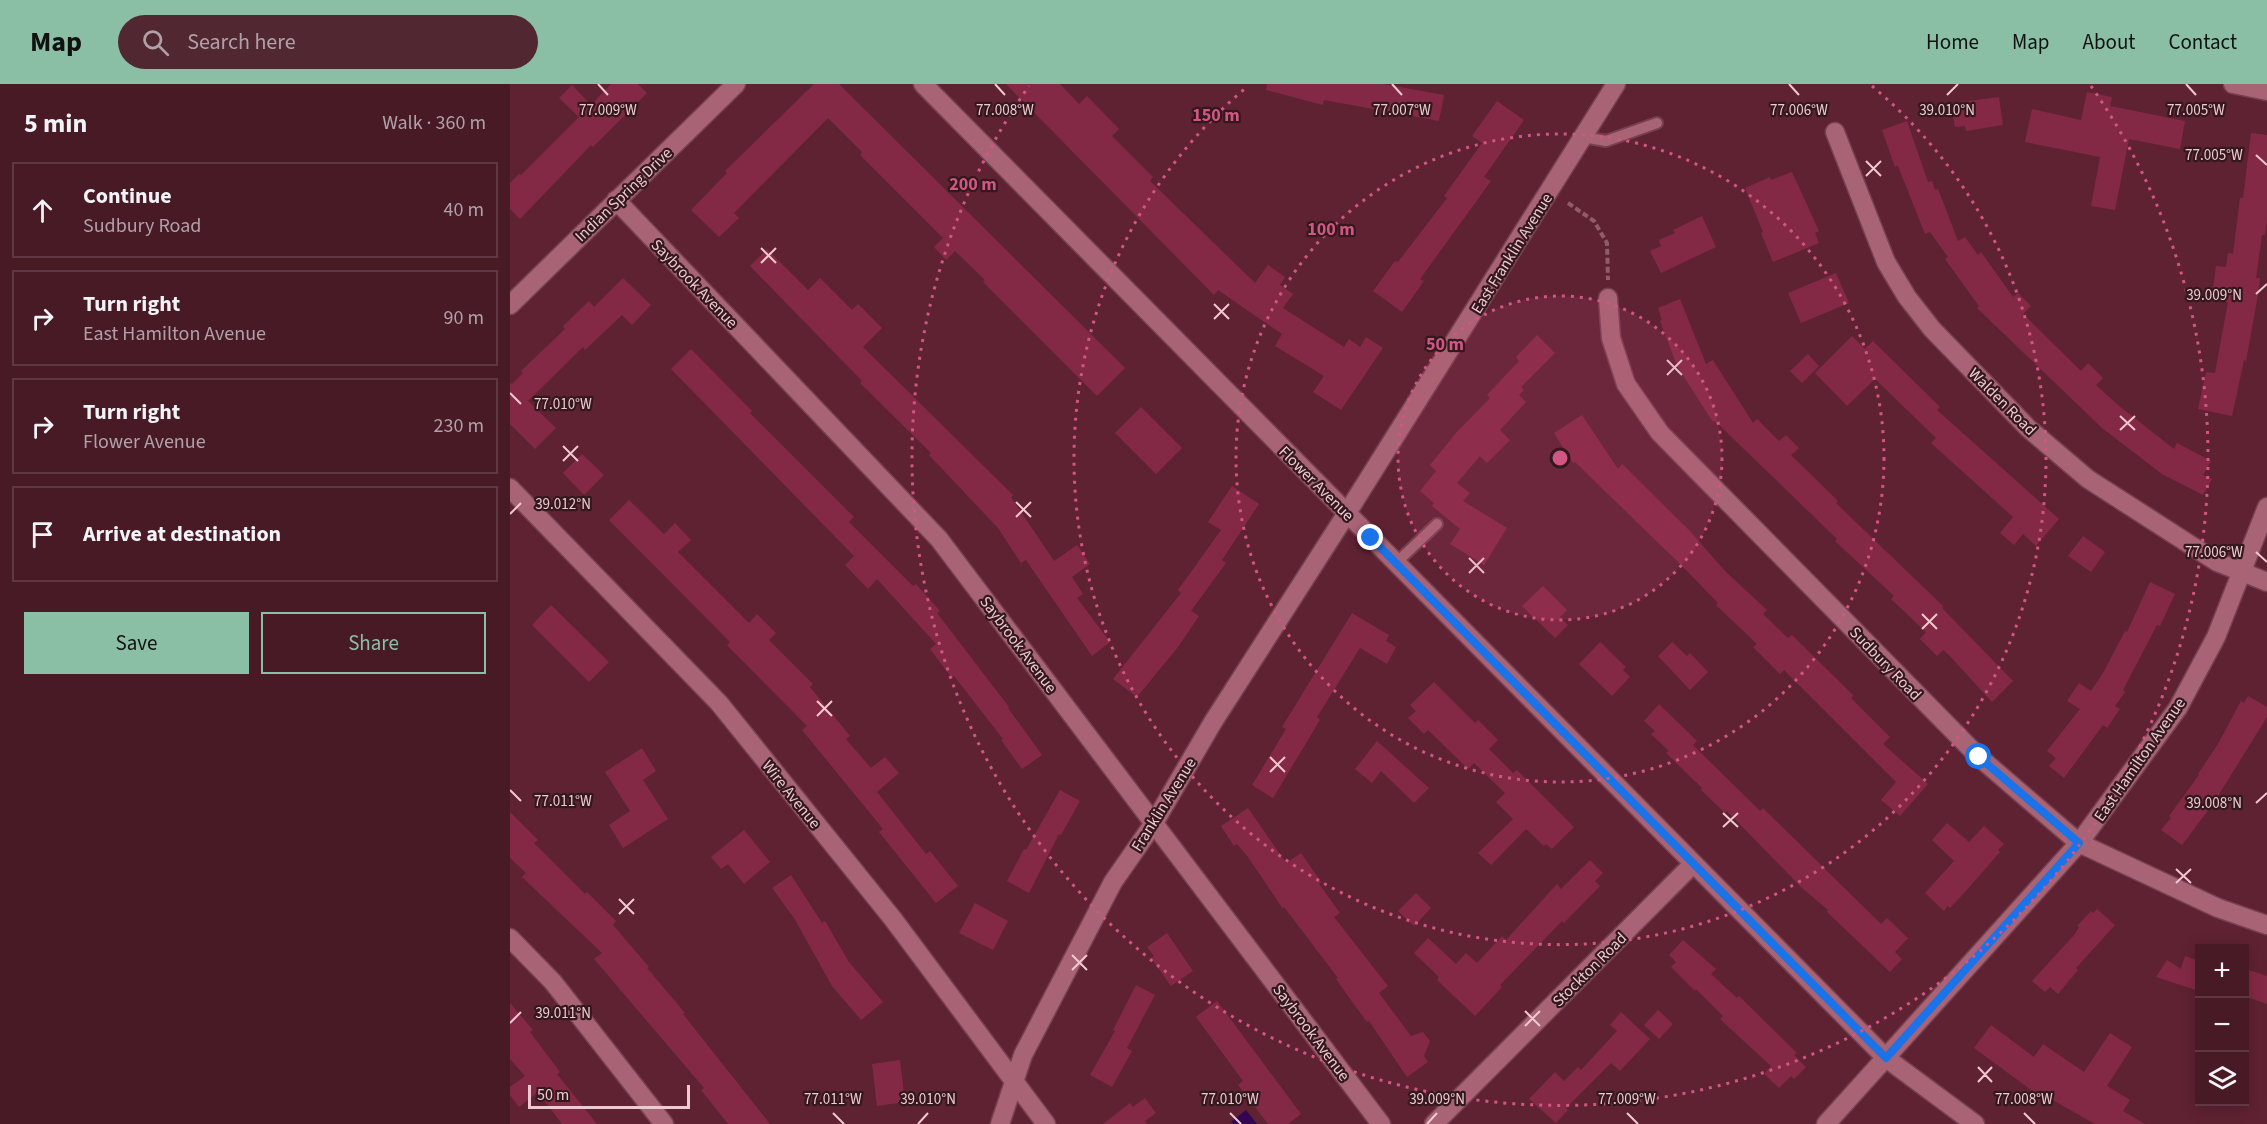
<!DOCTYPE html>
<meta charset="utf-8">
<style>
:root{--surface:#471a26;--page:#512732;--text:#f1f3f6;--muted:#b0a1a7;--line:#5f3843;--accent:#8abfa5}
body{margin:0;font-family:"Source Sans 3",sans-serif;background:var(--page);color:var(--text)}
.controls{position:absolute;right:18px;bottom:18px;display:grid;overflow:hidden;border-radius:0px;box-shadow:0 3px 15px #0003}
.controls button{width:54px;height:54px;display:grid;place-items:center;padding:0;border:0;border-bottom:2px solid var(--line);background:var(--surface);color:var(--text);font:30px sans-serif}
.scale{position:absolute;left:18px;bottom:15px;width:162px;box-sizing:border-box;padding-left:6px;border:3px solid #f0c9d0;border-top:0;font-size:16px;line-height:21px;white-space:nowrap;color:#f0c9d0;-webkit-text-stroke:4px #33181e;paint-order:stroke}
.stop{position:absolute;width:18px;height:18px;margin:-14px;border:4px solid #1a73e8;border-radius:50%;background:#fff}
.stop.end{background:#1a73e8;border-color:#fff;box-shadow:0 2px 6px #0008}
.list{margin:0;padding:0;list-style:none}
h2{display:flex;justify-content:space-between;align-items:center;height:78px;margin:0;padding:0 24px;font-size:26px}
h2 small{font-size:20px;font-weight:400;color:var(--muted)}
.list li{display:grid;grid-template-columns:39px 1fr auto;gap:18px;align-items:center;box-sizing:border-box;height:96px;margin:0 12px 12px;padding:0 12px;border:2px solid var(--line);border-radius:0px}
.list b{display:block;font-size:22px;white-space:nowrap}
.list p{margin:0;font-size:20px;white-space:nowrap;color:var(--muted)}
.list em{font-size:20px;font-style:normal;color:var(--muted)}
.actions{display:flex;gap:12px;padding:18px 24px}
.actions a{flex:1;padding:14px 0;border:2px solid var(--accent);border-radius:0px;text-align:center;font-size:21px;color:var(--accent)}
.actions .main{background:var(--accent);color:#111}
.icon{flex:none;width:33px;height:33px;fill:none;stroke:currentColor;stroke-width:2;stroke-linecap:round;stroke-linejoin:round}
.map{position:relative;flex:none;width:1757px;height:1040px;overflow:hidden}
header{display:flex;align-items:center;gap:36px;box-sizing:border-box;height:84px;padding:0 30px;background:var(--accent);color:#111}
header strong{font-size:28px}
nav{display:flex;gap:33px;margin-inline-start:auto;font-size:21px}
.search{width:420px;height:54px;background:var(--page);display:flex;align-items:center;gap:15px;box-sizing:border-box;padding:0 21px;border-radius:33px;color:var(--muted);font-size:22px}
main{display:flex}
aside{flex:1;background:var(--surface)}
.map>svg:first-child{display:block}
</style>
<header>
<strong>Map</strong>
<div class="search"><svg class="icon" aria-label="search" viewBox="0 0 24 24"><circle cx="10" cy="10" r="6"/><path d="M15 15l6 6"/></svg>Search here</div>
<nav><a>Home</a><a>Map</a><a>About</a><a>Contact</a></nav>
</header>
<main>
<aside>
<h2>5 min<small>Walk · 360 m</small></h2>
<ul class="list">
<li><svg class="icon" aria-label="ahead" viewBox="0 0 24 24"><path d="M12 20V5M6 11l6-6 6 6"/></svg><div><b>Continue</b><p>Sudbury Road</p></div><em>40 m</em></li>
<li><svg class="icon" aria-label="right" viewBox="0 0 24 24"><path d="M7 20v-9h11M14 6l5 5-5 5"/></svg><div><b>Turn right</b><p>East Hamilton Avenue</p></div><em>90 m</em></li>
<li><svg class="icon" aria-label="right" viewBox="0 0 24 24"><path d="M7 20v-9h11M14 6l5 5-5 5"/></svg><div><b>Turn right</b><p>Flower Avenue</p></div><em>230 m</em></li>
<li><svg class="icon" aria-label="arrive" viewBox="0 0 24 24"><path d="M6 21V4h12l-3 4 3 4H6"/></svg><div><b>Arrive at destination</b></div></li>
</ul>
<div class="actions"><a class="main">Save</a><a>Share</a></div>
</aside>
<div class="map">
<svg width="1757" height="1040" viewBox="0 0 1757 1040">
<rect width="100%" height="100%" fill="#5f2233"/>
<!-- water -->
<path fill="#330653" d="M 736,1026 L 747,1040 L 723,1040 L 721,1038 Z"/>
<!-- building -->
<path fill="#842945" d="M 101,0 L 128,0 L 137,9 L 83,63 L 81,61 L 10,135 L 0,125 L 0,99 L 9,90 L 11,91 L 69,33 L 49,14 L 62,1 L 81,21 Z
M 304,0 L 329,0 L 615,284 L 587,312 L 473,198 L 475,196 L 445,167 L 436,176 L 424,163 L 433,154 L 350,71 L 352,68 L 318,34 L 224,129 L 229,134 L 209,153 L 181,126 L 217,89 L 215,87 Z
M 496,0 L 550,0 L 569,20 L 577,12 L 609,45 L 602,52 L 643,93 L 640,97 L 745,199 L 758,181 L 775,193 L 770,201 L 783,210 L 773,224 L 834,263 L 839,255 L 850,263 L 856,253 L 873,264 L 831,326 L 803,308 L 814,292 L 765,262 L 772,250 L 708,206 L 704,211 Z
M 757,0 L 873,0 L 934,11 L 929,37 L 814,16 L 813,21 L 756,6 Z
M 1577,8 L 1602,13 L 1600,22 L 1675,37 L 1670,65 L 1619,55 L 1605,126 L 1581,122 L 1590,73 L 1515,58 L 1522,25 L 1571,36 Z
M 1489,13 L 1493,41 L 1456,47 L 1455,42 L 1445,43 L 1442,25 L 1452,24 L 1451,18 Z
M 987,17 L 1014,36 L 974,93 L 981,97 L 910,195 L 914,197 L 892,228 L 863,207 L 885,177 L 888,178 L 937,114 L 934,112 L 972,59 L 962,52 Z
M 1397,37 L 1418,98 L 1422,97 L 1425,106 L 1428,105 L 1448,157 L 1455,153 L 1468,171 L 1471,168 L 1503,213 L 1508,209 L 1521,222 L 1513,230 L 1571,287 L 1578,279 L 1593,294 L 1586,301 L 1608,321 L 1664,365 L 1667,359 L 1701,377 L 1693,391 L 1702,395 L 1693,411 L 1652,390 L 1592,344 L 1467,224 L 1469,222 L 1435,175 L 1438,173 L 1420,148 L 1415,150 L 1388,82 L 1385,83 L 1372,46 Z
M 1741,49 L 1757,51 L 1757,136 L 1755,151 L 1752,151 L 1746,194 L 1750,194 L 1748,211 L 1736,277 L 1734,276 L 1722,332 L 1688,325 L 1696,288 L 1705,289 L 1718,218 L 1704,216 L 1706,205 L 1703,204 L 1706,182 L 1716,183 L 1718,169 L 1723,170 L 1730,114 L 1733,114 Z
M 1282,88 L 1309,147 L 1305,149 L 1309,159 L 1263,178 L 1251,149 L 1253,148 L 1235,104 L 1260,93 L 1261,96 Z
M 1192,132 L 1206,163 L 1151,189 L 1140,167 L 1151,162 L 1149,156 L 1165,149 L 1163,146 Z
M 257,165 L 298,206 L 310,194 L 342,226 L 348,220 L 372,244 L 353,263 L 503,411 L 501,413 L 544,477 L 567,461 L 580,480 L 562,493 L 573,510 L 567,514 L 600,558 L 582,572 L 516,476 L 511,479 L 488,444 L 419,371 L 421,369 L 350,299 L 352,297 L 240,182 Z
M 1326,189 L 1339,219 L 1291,239 L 1278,209 Z
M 113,194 L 141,221 L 122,241 L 112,231 L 75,266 L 73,263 L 18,317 L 46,344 L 25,365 L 0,340 L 0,299 L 2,300 L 13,289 L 11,287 L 55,245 L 53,242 L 79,217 L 84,223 Z
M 1170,215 L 1196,280 L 1203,276 L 1243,339 L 1247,335 L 1269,357 L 1276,351 L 1289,364 L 1281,371 L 1328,417 L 1326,419 L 1433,522 L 1432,524 L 1503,597 L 1482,618 L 1438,570 L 1433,566 L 1427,572 L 1410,555 L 1416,548 L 1381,515 L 1384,512 L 1325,457 L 1327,455 L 1205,337 L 1203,338 L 1167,282 L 1150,237 L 1152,236 L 1148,224 Z
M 1027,251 L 1045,269 L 1011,303 L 1014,306 L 1009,311 L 1016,318 L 990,346 L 1000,356 L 977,379 L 970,372 L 947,399 L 960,409 L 953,417 L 997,444 L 974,481 L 940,460 L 950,445 L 922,422 L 924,419 L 910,407 L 926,387 L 920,381 L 946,349 L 980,314 L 977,311 L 1009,277 L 1006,273 Z
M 1342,252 L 1355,265 L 1363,257 L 1430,323 L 1427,326 L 1549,435 L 1526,462 L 1513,450 L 1504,461 L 1490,449 L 1503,433 L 1421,359 L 1426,354 L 1365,295 L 1337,322 L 1305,289 Z
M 181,265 L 242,327 L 240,329 L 344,433 L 339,438 L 403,502 L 406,500 L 430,527 L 427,529 L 499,623 L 498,624 L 532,671 L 512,685 L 491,656 L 493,655 L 444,592 L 442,594 L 420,565 L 426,560 L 367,495 L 358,505 L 335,481 L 344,472 L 161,285 Z
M 1298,270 L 1309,282 L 1292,299 L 1280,287 Z
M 631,323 L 672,364 L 646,390 L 605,349 Z
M 1072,331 L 1108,385 L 1112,380 L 1180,447 L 1215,487 L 1257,526 L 1253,530 L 1278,554 L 1282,551 L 1343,611 L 1341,614 L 1380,653 L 1373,660 L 1418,700 L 1390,732 L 1371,716 L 1386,698 L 1274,586 L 1270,590 L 1243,563 L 1247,560 L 1206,521 L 1208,519 L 1170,480 L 1065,378 L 1063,379 L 1044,349 Z
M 72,370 L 94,391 L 74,411 L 53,389 Z
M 722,402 L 749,420 L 712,476 L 716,479 L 681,527 L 689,532 L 668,563 L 627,613 L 603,595 L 671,509 L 668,506 L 711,446 L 698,438 Z
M 119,416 L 154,450 L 165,439 L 181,456 L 168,468 L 239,539 L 247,530 L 266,549 L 259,556 L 303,600 L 300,603 L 340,652 L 336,655 L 361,684 L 375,673 L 389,689 L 367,708 L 416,770 L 420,767 L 448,802 L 426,819 L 369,748 L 373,745 L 292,646 L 297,642 L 217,561 L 220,558 L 99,436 Z
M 1573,452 L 1595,468 L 1581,488 L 1558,472 Z
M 1640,498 L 1665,510 L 1650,542 L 1647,541 L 1613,606 L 1615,608 L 1605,622 L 1610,625 L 1597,644 L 1593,641 L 1554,694 L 1539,682 L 1546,674 L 1537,667 L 1570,625 L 1557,617 L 1569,599 L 1581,607 L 1593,589 L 1615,547 L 1617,548 Z
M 1033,502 L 1057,526 L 1050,533 L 1058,541 L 1045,554 L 1012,522 Z
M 41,521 L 99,578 L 79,598 L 22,541 Z
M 842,529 L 879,551 L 876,557 L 886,563 L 877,580 L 850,564 L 807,633 L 810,636 L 763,714 L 742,701 L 776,645 L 772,643 Z
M 1090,558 L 1116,583 L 1113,586 L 1120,593 L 1102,612 L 1069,580 Z
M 1162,558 L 1177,572 L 1180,569 L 1198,588 L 1180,606 L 1148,572 Z
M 924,598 L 965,639 L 968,636 L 988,656 L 979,665 L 1003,689 L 1007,686 L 1064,743 L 1042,765 L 1036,760 L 1034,762 L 1016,745 L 981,781 L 968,769 L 1003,735 L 986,718 L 995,709 L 964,679 L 958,685 L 918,646 L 914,650 L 898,634 L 906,627 L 900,621 Z
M 1738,612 L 1757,623 L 1757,633 L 1703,720 L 1672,761 L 1651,746 L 1661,734 L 1659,732 L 1689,691 L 1688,690 L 1708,660 L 1731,617 L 1734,619 Z
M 1149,620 L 1187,657 L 1183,661 L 1244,721 L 1250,727 L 1253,724 L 1371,840 L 1377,834 L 1398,854 L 1385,868 L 1392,875 L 1380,888 L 1317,828 L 1318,826 L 1292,804 L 1217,727 L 1215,729 L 1191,706 L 1192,704 L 1156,669 L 1159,667 L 1141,650 L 1145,647 L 1134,637 Z
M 867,657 L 919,704 L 904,719 L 871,687 L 862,699 L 845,685 Z
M 132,664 L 146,687 L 133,696 L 158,735 L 113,764 L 99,741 L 120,727 L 95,688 Z
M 550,706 L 570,717 L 551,751 L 549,750 L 519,809 L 497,797 L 514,765 L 516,766 Z
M 738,724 L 776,779 L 791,769 L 811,798 L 809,800 L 830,829 L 824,833 L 878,902 L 869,909 L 901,952 L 913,948 L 920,957 L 914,972 L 918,978 L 897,993 L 859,937 L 857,938 L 843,919 L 826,895 L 828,894 L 774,823 L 773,825 L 738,773 L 727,760 L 724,762 L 711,742 Z
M 0,728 L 28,756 L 24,759 L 75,810 L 77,808 L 106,837 L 103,841 L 139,883 L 137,884 L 175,929 L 173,930 L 260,1040 L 218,1040 L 191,1006 L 194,1004 L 84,875 L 92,869 L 12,793 L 16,789 L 0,774 Z
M 1437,739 L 1459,758 L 1474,742 L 1494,760 L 1488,766 L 1490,768 L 1455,808 L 1440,824 L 1438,822 L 1434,827 L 1415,809 L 1444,777 L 1422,756 Z
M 234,746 L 260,778 L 234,800 L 218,780 L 211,785 L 201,773 Z
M 1080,776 L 1093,789 L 1085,797 L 1090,802 L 1054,839 L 1052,837 L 990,901 L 992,903 L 965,932 L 927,896 L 929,893 L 904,869 L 918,854 L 946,880 L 956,869 L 967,879 L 992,852 L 996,856 L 1047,800 L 1051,805 Z
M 281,791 L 312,839 L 315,837 L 339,878 L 373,918 L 351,936 L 322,902 L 284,834 L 262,804 Z
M 906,809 L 921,824 L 904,842 L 888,827 Z
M 465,819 L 498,837 L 483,866 L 449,849 Z
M 1587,825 L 1605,841 L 1566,884 L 1568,886 L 1548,910 L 1540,903 L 1535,908 L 1522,897 L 1565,850 L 1569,843 L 1567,842 L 1581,827 L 1583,829 Z
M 657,849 L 683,887 L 661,902 L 641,874 L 644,872 L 637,863 Z
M 1173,856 L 1206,885 L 1201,890 L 1227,914 L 1229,912 L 1287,969 L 1284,971 L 1296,983 L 1284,995 L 1281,992 L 1269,1004 L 1254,990 L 1261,982 L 1210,935 L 1213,932 L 1186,905 L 1185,907 L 1161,883 L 1166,878 L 1159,871 Z
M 1675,872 L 1689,877 L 1689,907 L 1646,893 L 1657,876 L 1671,885 Z
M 1739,886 L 1757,892 L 1757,920 L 1734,912 L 1734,897 Z
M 626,901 L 645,911 L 617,964 L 622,967 L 602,1003 L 580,991 L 605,947 L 603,946 Z
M 707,917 L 791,1030 L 778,1040 L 758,1040 L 728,1001 L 733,997 L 686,933 Z
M 0,919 L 23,946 L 20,948 L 50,988 L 47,990 L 87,1040 L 52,1040 L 28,1008 L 9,1023 L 0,1011 L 0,1003 L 15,992 L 0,975 Z
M 1148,926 L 1163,940 L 1149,955 L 1134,941 Z
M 1111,928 L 1140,955 L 1110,987 L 1101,979 L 1056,1024 L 1058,1026 L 1046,1039 L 1019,1015 L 1045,988 L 1054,997 L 1068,983 L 1071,986 L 1107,947 L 1100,941 Z
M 1481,941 L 1524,973 L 1533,960 L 1574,988 L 1600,949 L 1622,963 L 1597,1002 L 1620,1016 L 1613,1027 L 1635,1040 L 1585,1040 L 1541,1015 L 1534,1012 L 1532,1014 L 1464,964 Z
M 390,976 L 395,1018 L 367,1022 L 362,980 Z
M 635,1014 L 646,1029 L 635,1037 L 637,1040 L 593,1040 L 620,1019 L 623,1023 Z"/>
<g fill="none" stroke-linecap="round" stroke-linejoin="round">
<!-- service casing -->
<g stroke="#764051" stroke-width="14">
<path id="service" d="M 1073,53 L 1096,57 L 1147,39
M 886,479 L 927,440"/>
</g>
<!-- minor casing -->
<g stroke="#764051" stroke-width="21">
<path id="minor" d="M 413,0 L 837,429
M 1723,0 L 1757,7
M 1325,48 L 1376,178 L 1397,213 L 1422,245 L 1518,344 L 1578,395 L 1707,478 L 1757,498
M 106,116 L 429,455 L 871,1040
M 1098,214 L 1101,254 L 1116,300 L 1150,349 L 1469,673 L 1569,759 L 1708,824 L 1757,841
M 0,221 L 226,0
M 0,404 L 209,619 L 383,835 L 536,1040
M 0,854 L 43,898 L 154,1040
M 924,1040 L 1183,780
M 1316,1040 L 1569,759 L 1668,624 L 1706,553 L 1757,423"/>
</g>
<!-- tertiary casing -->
<g stroke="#764051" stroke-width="21">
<path id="tertiary" d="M 837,429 L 1376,974 L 1465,1040
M 490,1040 L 513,971 L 603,798 L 644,739 L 703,638 L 837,429 L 1106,0"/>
</g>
<!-- path -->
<path stroke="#915c69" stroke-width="4" stroke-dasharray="6 3" stroke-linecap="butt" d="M 1058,119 L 1084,137 L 1097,159 L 1098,196"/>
<!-- service -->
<use href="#service" stroke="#a86474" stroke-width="10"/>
<!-- minor -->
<use href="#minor" stroke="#a86474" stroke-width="18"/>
<!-- tertiary -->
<use href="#tertiary" stroke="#a86474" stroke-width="18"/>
</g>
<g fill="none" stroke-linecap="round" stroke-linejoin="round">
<!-- route -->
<path stroke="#1a73e8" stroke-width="8" d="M 861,454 L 1376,974 L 1569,759 L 1469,673"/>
</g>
<!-- ticks -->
<path fill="none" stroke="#f0c9d0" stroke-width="2" d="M 88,0 L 98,11M 485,0 L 495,11M 882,0 L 892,11M 1279,0 L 1289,11M 1676,0 L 1686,11M 1437,11 L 1448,0M 1746,71 L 1757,81M 1356,77 L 1371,92M 1356,92 L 1371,77M 251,164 L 266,179M 251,179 L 266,164M 1746,210 L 1757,200M 704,220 L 719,235M 704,235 L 719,220M 1157,276 L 1172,291M 1157,291 L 1172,276M 0,309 L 11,320M 1610,332 L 1625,346M 1610,346 L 1625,332M 53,362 L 68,377M 53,377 L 68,362M 506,418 L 521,433M 0,430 L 11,419M 506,433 L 521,418M 1746,468 L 1757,478M 959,474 L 974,489M 959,489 L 974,474M 1412,530 L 1427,545M 1412,545 L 1427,530M 307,617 L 322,632M 307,632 L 322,617M 760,673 L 775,688M 760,688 L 775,673M 0,706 L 11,717M 1746,719 L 1757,709M 1213,729 L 1228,743M 1213,743 L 1228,729M 1666,785 L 1681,799M 1666,799 L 1681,785M 109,815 L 124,830M 109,830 L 124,815M 562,871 L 577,886M 562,886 L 577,871M 1015,927 L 1030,942M 0,939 L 11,928M 1015,942 L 1030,927M 1468,983 L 1482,998M 1468,998 L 1482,983M 323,1029 L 334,1040M 720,1029 L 731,1040M 1117,1029 L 1128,1040M 1514,1029 L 1525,1040M 408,1040 L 418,1029M 917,1040 L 927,1029"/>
<!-- distance rings -->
<circle cx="1050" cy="374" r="162" fill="#d25684" fill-opacity=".12"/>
<g fill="none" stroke="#d25684" stroke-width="3" stroke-dasharray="3 6">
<circle cx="1050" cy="374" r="162"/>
<circle cx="1050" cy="374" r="324"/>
<path d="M1362 2A486 486 0 1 1 738 2"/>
<path d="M1581 2A648 648 0 1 1 519 2"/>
</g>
<g text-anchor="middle" stroke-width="4.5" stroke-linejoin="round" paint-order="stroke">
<!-- street labels -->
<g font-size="16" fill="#f0c9d0" stroke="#33181e">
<text transform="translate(113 110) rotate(-44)" y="6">Indian Spring Drive</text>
<text transform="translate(1001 169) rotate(-58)" y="6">East Franklin Avenue</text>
<text transform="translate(185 199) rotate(46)" y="6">Saybrook Avenue</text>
<text transform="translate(1493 317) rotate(45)" y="6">Walden Road</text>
<text transform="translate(807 399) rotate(45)" y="6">Flower Avenue</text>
<text transform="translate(509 560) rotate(53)" y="6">Saybrook Avenue</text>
<text transform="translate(1376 579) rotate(46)" y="6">Sudbury Road</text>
<text transform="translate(1629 675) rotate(-55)" y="6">East Hamilton Avenue</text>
<text transform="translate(282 710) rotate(51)" y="6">Wire Avenue</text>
<text transform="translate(653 720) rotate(-58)" y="6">Franklin Avenue</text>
<text transform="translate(1079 885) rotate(-45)" y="6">Stockton Road</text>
<text transform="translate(802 948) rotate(53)" y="6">Saybrook Avenue</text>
</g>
</g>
<g font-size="15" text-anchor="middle" fill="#f0c9d0" stroke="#33181e" stroke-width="4.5" stroke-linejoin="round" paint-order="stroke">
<text x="98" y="31">77.009°W</text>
<text x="495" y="31">77.008°W</text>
<text x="892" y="31">77.007°W</text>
<text x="1289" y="31">77.006°W</text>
<text x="1437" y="31">39.010°N</text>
<text x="1686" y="31">77.005°W</text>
<text x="1704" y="76">77.005°W</text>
<text x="1704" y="216">39.009°N</text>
<text x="53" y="325">77.010°W</text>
<text x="53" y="425">39.012°N</text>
<text x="1704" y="473">77.006°W</text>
<text x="53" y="722">77.011°W</text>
<text x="1704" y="724">39.008°N</text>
<text x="53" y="934">39.011°N</text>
<text x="418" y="1020">39.010°N</text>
<text x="927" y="1020">39.009°N</text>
<text x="323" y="1020">77.011°W</text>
<text x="720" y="1020">77.010°W</text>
<text x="1117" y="1020">77.009°W</text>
<text x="1514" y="1020">77.008°W</text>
</g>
<circle cx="1050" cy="374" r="9" fill="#d25684" stroke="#33181e" stroke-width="3"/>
<g font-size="18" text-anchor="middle" font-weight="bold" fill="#d25684" stroke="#33181e" stroke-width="4.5" stroke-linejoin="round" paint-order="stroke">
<text x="706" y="37">150 m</text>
<text x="463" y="106">200 m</text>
<text x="821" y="151">100 m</text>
<text x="935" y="266">50 m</text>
</g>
</svg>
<div class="controls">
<button>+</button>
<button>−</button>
<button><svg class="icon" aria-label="layers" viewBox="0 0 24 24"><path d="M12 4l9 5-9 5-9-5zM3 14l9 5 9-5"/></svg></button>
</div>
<div class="scale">50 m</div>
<div class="stop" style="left:1469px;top:673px"></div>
<div class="stop end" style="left:861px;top:454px"></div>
</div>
</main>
